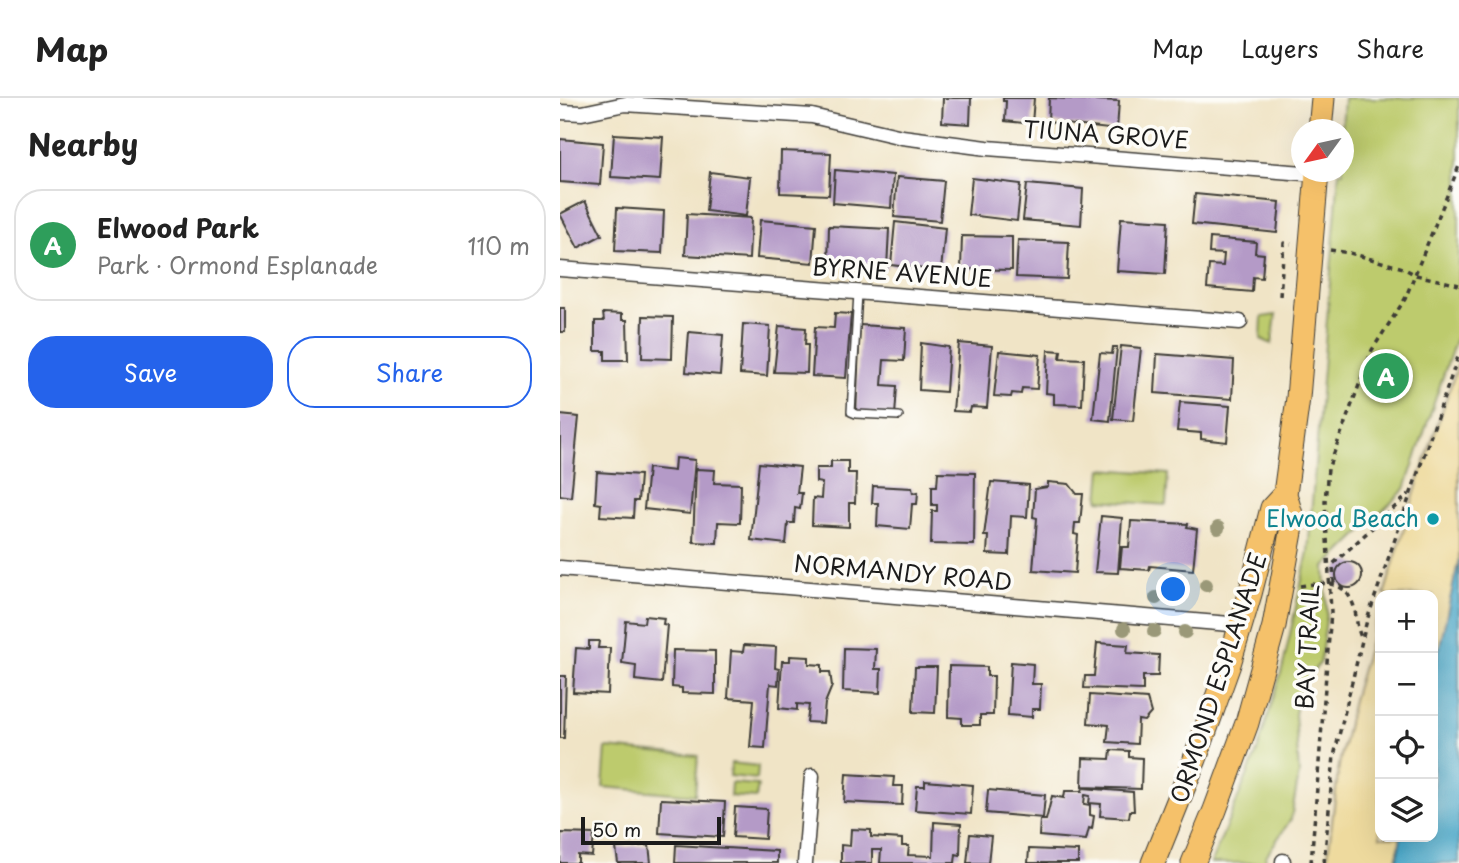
<!DOCTYPE html>
<meta charset="utf-8">
<style>
:root{--surface:#fff;--page:#f2f2f2;--text:#222;--muted:#767676;--line:#e0e0e0;--accent:#2563eb}
body{margin:0;font-family:"Playpen Sans",sans-serif;background:var(--page);color:var(--text)}
.controls{position:absolute;right:21px;bottom:21px;display:grid;overflow:hidden;border-radius:14px;box-shadow:0 7px 28px #0002}
.controls button{width:63px;height:63px;display:grid;place-items:center;padding:0;border:0;border-bottom:2px solid var(--line);background:var(--surface);color:var(--text);font:35px sans-serif}
.compass{position:absolute;left:731px;top:21px;width:63px;height:63px;border-radius:50%;background:var(--surface);box-shadow:0 7px 28px #0002;rotate:237deg}
.scale{position:absolute;left:21px;bottom:18px;width:140px;box-sizing:border-box;padding-left:7px;border:4px solid #1c1c1c;border-top:0;font-size:19px;line-height:24px;white-space:nowrap;color:#1c1c1c;-webkit-text-stroke:5px #fdfcf7;paint-order:stroke}
.you{position:absolute;left:614px;top:492px;width:24px;height:24px;margin:-18px;border:5px solid #fff;border-radius:50%;background:#1a73e8;box-shadow:0 0 0 10px #1a73e833}
.badge{display:grid;place-items:center;width:46px;height:46px;border-radius:50%;background:var(--accent);color:#fff;font-size:23px;font-weight:700}
.pin{position:absolute;translate:-50% -50%;border:4px solid #fff;box-shadow:0 2px 7px #0006}
.list{margin:0;padding:0;list-style:none}
h2{display:flex;justify-content:space-between;align-items:center;height:91px;margin:0;padding:0 28px;font-size:30px}
h2 small{font-size:23px;font-weight:400;color:var(--muted)}
.list li{display:grid;grid-template-columns:46px 1fr auto;gap:21px;align-items:center;box-sizing:border-box;height:112px;margin:0 14px 14px;padding:0 14px;border:2px solid var(--line);border-radius:28px}
.list b{display:block;font-size:26px;white-space:nowrap}
.list p{margin:0;font-size:23px;white-space:nowrap;color:var(--muted)}
.list em{font-size:23px;font-style:normal;color:var(--muted)}
.actions{display:flex;gap:14px;padding:21px 28px}
.actions a{flex:1;padding:16px 0;border:2px solid var(--accent);border-radius:28px;text-align:center;font-size:24px;color:var(--accent)}
.actions .main{background:var(--accent);color:#fff}
.icon{flex:none;width:38px;height:38px;fill:none;stroke:currentColor;stroke-width:2;stroke-linecap:round;stroke-linejoin:round}
.map{position:relative;flex:none;width:899px;height:765px;overflow:hidden}
header{display:flex;align-items:center;gap:42px;box-sizing:border-box;height:98px;padding:0 35px;background:var(--surface);border-bottom:2px solid var(--line)}
header strong{font-size:33px}
nav{display:flex;gap:38px;margin-inline-start:auto;font-size:24px}
main{display:flex}
aside{flex:1;background:var(--surface)}
.map>svg:first-child{display:block}
</style>
<header>
<strong>Map</strong>
<nav><a>Map</a><a>Layers</a><a>Share</a></nav>
</header>
<main>
<aside>
<h2>Nearby<small></small></h2>
<ul class="list">
<li><span class="badge" style="background:#2e9e5b">A</span><div><b>Elwood Park</b><p>Park · Ormond Esplanade</p></div><em>110 m</em></li>
</ul>
<div class="actions"><a class="main">Save</a><a>Share</a></div>
</aside>
<div class="map">
<svg width="899" height="765" viewBox="0 0 899 765">
<rect width="100%" height="100%" fill="#fdfcf7"/>
<filter id="ink" filterUnits="userSpaceOnUse"><feTurbulence type="fractalNoise" baseFrequency=".0143" numOctaves="2"/><feDisplacementMap in="SourceGraphic" scale="14" xChannelSelector="R" yChannelSelector="G"/><feConvolveMatrix kernelMatrix="1 2 1 2 8 2 1 2 1" color-interpolation-filters="sRGB"/></filter>
<filter id="wash" filterUnits="userSpaceOnUse"><feTurbulence type="fractalNoise" baseFrequency=".00686" numOctaves="4" result="noise"/><feDisplacementMap in="SourceGraphic" scale="28" xChannelSelector="R" yChannelSelector="G"/><feGaussianBlur stdDeviation="1.57" result="paint"/><feColorMatrix in="noise" values="0 0 0 0 0 0 0 0 0 0 0 0 0 0 0 0 0 1.4 0 .05"/><feComposite in="paint" operator="in"/></filter>
<g filter="url(#wash)">
<rect width="100%" height="100%" fill="#f0e4c6"/>
<!-- green -->
<path fill="#bdcb6d" stroke="#6c7444" stroke-width="2" d="M 784,0 L 899,0 L 899,231 L 845,391 L 765,469 L 767,515 L 760,565 L 741,588 L 735,616 L 739,676 L 731,721 L 706,758 L 705,765 L 651,765 L 697,654 L 723,568 L 748,454 L 779,74 L 783,74 L 782,31 Z
M 716,217 L 712,246 L 701,241 L 702,219 Z
M 542,371 L 608,376 L 606,407 L 539,402 Z
M 46,650 L 138,658 L 135,697 L 43,689 Z
M 171,665 L 198,668 L 197,681 L 170,678 Z
M 171,685 L 198,687 L 196,700 L 170,698 Z"/>
<!-- sand -->
<path fill="#eeda9e" stroke="#857b5d" stroke-width="2" d="M 899,263 L 899,461 L 873,579 L 873,497 L 824,497 L 859,381 Z
M 820,510 L 820,739 L 841,739 L 836,765 L 767,765 L 779,667 L 793,602 Z"/>
<!-- water -->
<path fill="#4ba9ca" stroke="#346273" stroke-width="2" d="M 899,461 L 899,765 L 836,765 L 841,739 L 873,739 L 873,579 Z"/>
<g id="blocks">
<!-- building -->
<path fill="#b49ac7" d="M 383,0 L 411,0 L 410,26 L 382,24 Z
M 443,0 L 474,0 L 472,26 L 445,23 L 446,3 L 443,3 Z
M 489,0 L 559,3 L 557,32 L 488,24 Z
M 54,36 L 103,39 L 100,82 L 51,79 Z
M 0,41 L 43,45 L 40,87 L 0,84 Z
M 221,53 L 271,55 L 269,97 L 220,95 Z
M 275,72 L 333,77 L 331,110 L 273,105 Z
M 150,74 L 190,79 L 186,118 L 146,113 Z
M 337,79 L 384,83 L 380,123 L 334,119 Z
M 412,80 L 461,86 L 457,123 L 408,117 Z
M 467,86 L 523,91 L 521,127 L 463,122 Z
M 635,96 L 720,104 L 717,135 L 632,126 Z
M 25,103 L 42,137 L 18,150 L 0,116 Z
M 57,110 L 104,113 L 102,155 L 55,153 Z
M 127,116 L 191,120 L 189,161 L 125,157 Z
M 561,120 L 608,123 L 605,176 L 557,173 Z
M 200,122 L 256,127 L 253,165 L 197,160 Z
M 335,124 L 385,130 L 381,173 L 331,167 Z
M 269,128 L 329,131 L 327,170 L 268,167 Z
M 402,138 L 452,139 L 452,172 L 401,171 Z
M 650,140 L 696,144 L 695,155 L 704,156 L 702,180 L 693,179 L 692,194 L 647,190 L 649,167 L 663,168 L 664,156 L 649,155 Z
M 458,142 L 509,144 L 507,181 L 456,179 Z
M 0,210 L 5,210 L 5,234 L 0,234 Z
M 43,215 L 62,216 L 62,222 L 67,222 L 68,262 L 45,262 L 45,253 L 35,253 L 35,223 L 44,223 Z
M 275,215 L 291,216 L 286,280 L 252,278 L 255,229 L 274,230 Z
M 83,218 L 113,219 L 112,261 L 82,260 Z
M 183,226 L 210,228 L 207,278 L 180,276 Z
M 300,227 L 346,230 L 344,263 L 324,262 L 322,287 L 337,288 L 335,318 L 296,316 Z
M 219,228 L 246,230 L 245,247 L 248,247 L 247,275 L 214,274 Z
M 129,234 L 163,237 L 160,277 L 126,274 Z
M 361,245 L 389,249 L 386,294 L 359,292 Z
M 399,245 L 432,248 L 427,310 L 411,309 L 410,314 L 393,313 Z
M 561,248 L 581,250 L 573,323 L 553,321 Z
M 553,249 L 557,249 L 550,323 L 533,321 L 540,255 L 552,256 Z
M 488,252 L 501,253 L 500,260 L 524,261 L 522,307 L 494,306 L 494,296 L 486,295 Z
M 439,253 L 480,257 L 477,291 L 462,290 L 461,296 L 452,295 L 451,299 L 434,298 Z
M 597,256 L 674,262 L 672,301 L 595,295 Z
M 620,304 L 670,308 L 667,344 L 641,341 L 641,335 L 617,333 Z
M 0,317 L 19,319 L 11,399 L 0,397 Z
M 115,360 L 135,362 L 130,416 L 84,411 L 88,370 L 114,373 Z
M 271,363 L 288,363 L 288,375 L 296,375 L 295,405 L 289,405 L 289,429 L 252,427 L 253,400 L 261,401 L 262,385 L 256,384 L 256,370 L 271,370 Z
M 199,365 L 240,369 L 237,395 L 242,395 L 240,411 L 235,410 L 234,425 L 228,425 L 226,446 L 191,442 Z
M 136,371 L 155,372 L 154,385 L 181,386 L 180,425 L 158,424 L 157,445 L 133,444 Z
M 37,374 L 80,377 L 78,403 L 74,403 L 73,420 L 40,418 L 41,406 L 35,405 Z
M 378,374 L 415,375 L 414,447 L 371,446 L 372,413 L 377,413 L 377,407 L 372,407 L 372,388 L 377,388 Z
M 431,384 L 469,387 L 467,419 L 451,418 L 449,457 L 427,456 L 428,438 L 424,438 Z
M 488,384 L 509,386 L 517,396 L 523,396 L 520,425 L 515,425 L 514,436 L 518,437 L 515,475 L 473,472 L 477,420 L 473,419 L 475,391 L 488,389 Z
M 313,388 L 352,390 L 353,395 L 358,394 L 357,406 L 352,406 L 350,431 L 317,428 L 318,405 L 312,405 Z
M 541,418 L 562,420 L 558,475 L 535,474 Z
M 571,423 L 628,426 L 627,429 L 637,431 L 633,472 L 590,468 L 589,472 L 560,470 L 562,449 L 569,449 Z
M776 477a13 13 0 1 1 26 0a13 13 0 1 1-26 0Z
M 85,518 L 104,520 L 103,526 L 107,527 L 102,585 L 75,582 L 76,567 L 62,565 L 66,523 L 84,525 Z
M 29,543 L 39,543 L 38,550 L 50,550 L 48,596 L 13,594 L 16,550 L 29,551 Z
M 537,545 L 568,547 L 567,555 L 599,557 L 598,578 L 583,578 L 583,592 L 524,590 L 525,578 L 534,578 Z
M 184,547 L 216,549 L 215,570 L 219,571 L 218,587 L 210,586 L 205,650 L 190,649 L 194,602 L 168,600 L 171,553 L 183,554 Z
M 284,550 L 316,551 L 315,571 L 321,571 L 320,595 L 283,593 Z
M 113,552 L 155,553 L 155,596 L 122,595 L 122,590 L 112,589 Z
M 230,558 L 249,559 L 249,566 L 262,567 L 262,574 L 270,574 L 272,588 L 265,605 L 263,625 L 247,624 L 249,607 L 237,606 L 237,612 L 219,610 L 222,563 L 230,563 Z
M 451,564 L 473,566 L 472,586 L 481,586 L 480,611 L 472,611 L 472,619 L 448,617 Z
M 389,568 L 427,569 L 427,578 L 434,578 L 433,617 L 420,617 L 420,627 L 402,627 L 402,620 L 388,619 Z
M 355,569 L 377,569 L 375,615 L 353,614 Z
M 0,578 L 6,578 L 4,640 L 0,640 Z
M 530,597 L 587,601 L 591,615 L 584,623 L 578,622 L 577,646 L 547,644 L 549,627 L 528,625 Z
M 551,652 L 569,653 L 569,659 L 582,660 L 581,691 L 522,689 L 523,660 L 550,661 Z
M 286,676 L 334,679 L 333,688 L 343,688 L 342,707 L 284,704 Z
M 365,683 L 413,687 L 411,716 L 355,712 L 357,688 L 365,688 Z
M 523,690 L 573,694 L 574,713 L 570,713 L 569,720 L 540,718 L 541,706 L 529,705 L 530,698 L 525,697 L 524,706 L 530,707 L 530,717 L 534,718 L 532,731 L 529,730 L 526,742 L 479,738 L 480,722 L 486,722 L 492,698 L 504,700 L 505,693 L 522,693 Z
M 428,692 L 485,697 L 483,720 L 426,715 Z
M 101,701 L 165,704 L 163,739 L 99,735 Z
M 175,709 L 207,711 L 205,741 L 173,739 Z
M 374,724 L 401,726 L 400,757 L 396,756 L 395,765 L 320,765 L 321,752 L 312,752 L 312,765 L 281,765 L 281,747 L 290,748 L 291,731 L 311,732 L 311,739 L 342,741 L 342,748 L 349,748 L 348,757 L 373,758 Z
M 1,735 L 34,736 L 32,758 L 18,757 L 18,765 L 0,765 Z
M 410,736 L 431,738 L 428,765 L 407,765 Z
M 89,747 L 91,765 L 58,765 L 56,750 Z
M 116,747 L 217,753 L 217,765 L 115,765 Z
M 469,751 L 518,753 L 518,765 L 468,765 Z"/>
</g>
</g>
<g filter="url(#ink)">
<use href="#blocks" fill-opacity="0" stroke="#3c3a36" stroke-width="2"/>
<g fill="none" stroke-linecap="round" stroke-linejoin="round">
<!-- lane casing -->
<g stroke="#3c3a36" stroke-width="10">
<path id="lane" d="M 298,195 L 291,314 L 296,316 L 339,318"/>
</g>
<!-- street casing -->
<g stroke="#3c3a36" stroke-width="17">
<path id="street" d="M 0,14 L 22,15 L 65,6 L 252,18 L 342,39 L 427,50 L 757,76
M 0,171 L 680,224
M 0,470 L 682,527
M 245,765 L 252,678
M 723,765 L 723,763"/>
</g>
<!-- primary casing -->
<g stroke="#3c3a36" stroke-width="25">
<path id="primary" d="M 760,32 L 763,0
M 593,765 L 635,661 L 669,566 L 690,496 L 712,410 L 725,396
M 633,765 L 655,712 L 687,625 L 714,528 L 733,423 L 725,396 L 738,300 L 757,74"/>
</g>
<!-- path -->
<path stroke="#3c3a36" stroke-width="3.5" stroke-dasharray="5 5" stroke-linecap="butt" d="M 770,152 L 790,155 L 843,170 L 856,177 L 899,187
M 720,198 L 724,145 L 731,146
M 774,485 L 773,466 L 849,396
M 740,488 C 762,485 783,480 793,506 C 797,517 796,528 801,539
M 751,765 L 771,514 L 765,403 L 768,371 L 812,252 L 845,201 L 899,68
M 764,765 L 774,658 L 807,522 L 899,256"/>
<!-- lane -->
<use href="#lane" stroke="#fff" stroke-width="7"/>
<!-- street -->
<use href="#street" stroke="#fff" stroke-width="14"/>
<!-- primary -->
<use href="#primary" stroke="#f5c16b" stroke-width="23"/>
</g>
<!-- trees -->
<g fill="#9a9878">
<circle cx="658" cy="430" r="7"/>
<circle cx="646" cy="487" r="7"/>
<circle cx="596" cy="500" r="7"/>
<circle cx="564" cy="531" r="7"/>
<circle cx="594" cy="533" r="7"/>
<circle cx="625" cy="534" r="7"/>
</g>
</g>
<!-- markers -->
<circle fill="#0f9aa8" stroke="#fdfcf7" stroke-width="2.5" cx="873" cy="421" r="7"/>
<g text-anchor="middle" stroke-width="7" stroke-linejoin="round" paint-order="stroke">
<!-- street labels -->
<g font-size="23" fill="#1c1c1c" stroke="#fdfcf7">
<text transform="translate(546 37) rotate(4)" y="8">TIUNA GROVE</text>
<text transform="translate(342 175) rotate(4)" y="8">BYRNE AVENUE</text>
<text transform="translate(343 475) rotate(5)" y="8">NORMANDY ROAD</text>
<text transform="translate(748 549) rotate(-87)" y="8">BAY TRAIL</text>
<text transform="translate(659 580) rotate(-72)" y="8">ORMOND ESPLANADE</text>
</g>
<!-- culture labels -->
<g font-size="23" fill="#0d838f" stroke="#fdfcf7" text-anchor="end">
<text x="859" y="429">Elwood Beach</text>
</g>
</g>
</svg>
<div class="controls">
<button>+</button>
<button>−</button>
<button><svg class="icon" aria-label="locate" viewBox="0 0 24 24"><circle cx="12" cy="12" r="6"/><path d="M12 2v4M12 18v4M2 12h4M18 12h4"/></svg></button>
<button><svg class="icon" aria-label="layers" viewBox="0 0 24 24"><path d="M12 4l9 5-9 5-9-5zM3 14l9 5 9-5"/></svg></button>
</div>
<svg class="compass" viewBox="-18 -18 36 36"><path d="M0-13l5 13h-10z" fill="#e53935"/><path d="M0 13l5-13h-10z" fill="#767676"/></svg>
<div class="scale">50 m</div>
<div class="you"></div>
<div class="pin badge" style="left:826px;top:278px;background:#2e9e5b">A</div>
</div>
</main>
